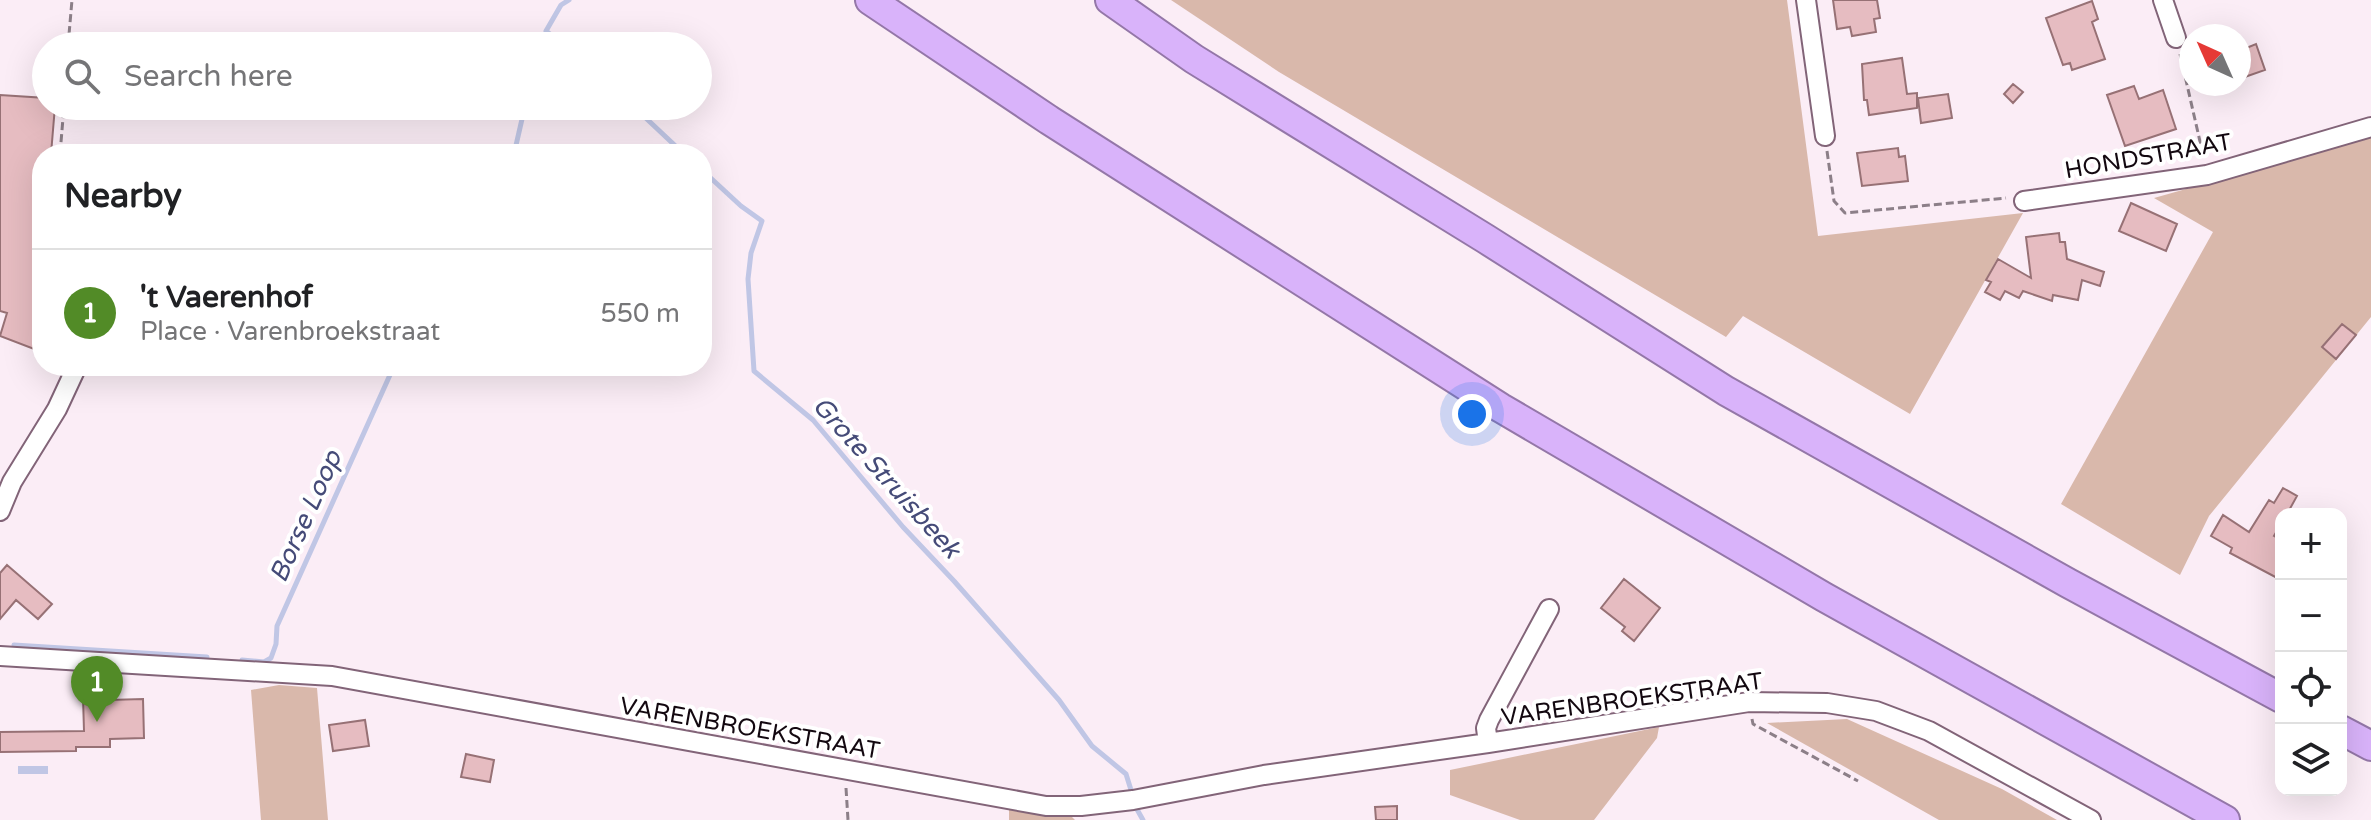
<!DOCTYPE html>
<meta charset="utf-8">
<style>
:root{--surface:#fff;--page:#f2f2f2;--text:#202124;--muted:#757577;--line:#e0e0e0;--accent:#528b27}
body{margin:0;font-family:"Varela Round",sans-serif;background:var(--page);color:var(--text)}
.controls{position:absolute;right:24px;bottom:24px;display:grid;overflow:hidden;border-radius:16px;box-shadow:0 8px 32px #0002}
.controls button{width:72px;height:72px;display:grid;place-items:center;padding:0;border:0;border-bottom:2px solid var(--line);background:var(--surface);color:var(--text);font:40px sans-serif}
.compass{position:absolute;left:2179px;top:24px;width:72px;height:72px;border-radius:50%;background:var(--surface);box-shadow:0 8px 32px #0002;rotate:315deg}
.you{position:absolute;left:1472px;top:414px;width:28px;height:28px;margin:-20px;border:6px solid #fff;border-radius:50%;background:#1a73e8;box-shadow:0 0 0 12px #1a73e833}
.badge{display:grid;place-items:center;width:52px;height:52px;border-radius:50%;background:var(--accent);color:#fff;font-size:26px;font-weight:700}
.pin{position:absolute;translate:-50% -66px;filter:drop-shadow(0 2px 4px #0008)}
.pin::after{content:'';position:absolute;top:42px;width:28px;height:24px;background:inherit;clip-path:polygon(0 0,100% 0,50% 100%)}
.list{margin:0;padding:0;list-style:none}
h2{display:flex;justify-content:space-between;align-items:center;height:104px;margin:0;padding:0 32px;font-size:34px}
h2 small{font-size:26px;font-weight:400;color:var(--muted)}
.list li{display:grid;grid-template-columns:52px 1fr auto;gap:24px;align-items:center;box-sizing:border-box;height:128px;padding:0 32px;border-top:2px solid var(--line)}
.list b{display:block;font-size:30px;white-space:nowrap}
.list p{margin:0;font-size:26px;white-space:nowrap;color:var(--muted)}
.list em{font-size:26px;font-style:normal;color:var(--muted)}
.icon{flex:none;width:44px;height:44px;fill:none;stroke:currentColor;stroke-width:2;stroke-linecap:round;stroke-linejoin:round}
.map{position:relative;flex:none;width:2371px;height:820px;overflow:hidden}
.search{position:absolute;background:var(--surface);box-shadow:0 8px 32px #0002;left:32px;top:32px;width:680px;height:88px;display:flex;align-items:center;gap:20px;box-sizing:border-box;padding:0 28px;border-radius:44px;color:var(--muted);font-size:30px}
.panel{position:absolute;background:var(--surface);box-shadow:0 8px 32px #0002;left:32px;top:144px;width:680px;height:232px;border-radius:32px}
.map>svg:first-child{display:block}
</style>
<div class="map">
<svg width="2371" height="820" viewBox="0 0 2371 820">
<rect width="100%" height="100%" fill="#fbedf6"/>
<!-- green -->
<path fill="#d9b8ab" d="M 1171,0 L 1787,0 L 1818,236 L 2023,213 L 1910,414 L 1743,316 L 1726,337 L 1279,72 Z
M 2371,137 L 2371,317 L 2209,516 L 2180,575 L 2061,504 L 2213,232 L 2154,198 Z
M 279,685 L 317,688 L 328,820 L 261,820 L 251,690 Z
M 1847,719 L 2002,789 L 2057,820 L 1939,820 L 1767,723 Z
M 1659,727 L 1657,738 L 1594,820 L 1520,820 L 1450,795 L 1450,770 Z
M 1009,810 L 1067,812 L 1075,820 L 1009,820 Z"/>
<!-- water -->
<path fill="#c0c6e5" d="M 18,766 L 48,766 L 48,774 L 18,774 Z"/>
<g fill="none" stroke-linecap="round" stroke-linejoin="round">
<!-- stream -->
<path stroke="#c0c6e5" stroke-width="5" d="M 542,46 L 546,32
M 565,46 L 546,31 L 561,5 L 569,0
M 633,106 L 684,154
M 514,154 L 525,106
M 702,170 L 741,206 L 762,221 L 751,253 L 748,279 L 754,371 L 813,420 L 903,527 L 954,581 L 1059,700 L 1092,746 L 1126,774 L 1131,790
M 14,645 L 207,657
M 242,660 L 264,662 L 271,658 L 276,644 L 277,626 L 394,366
M 1134,804 L 1143,820"/>
</g>
<!-- building -->
<path fill="#e6bcc1" stroke="#977175" stroke-width="2" d="M 1833,0 L 1877,0 L 1880,18 L 1874,19 L 1876,32 L 1852,36 L 1850,27 L 1837,29 Z
M 2092,1 L 2098,19 L 2092,22 L 2105,59 L 2072,70 L 2070,63 L 2063,65 L 2046,18 Z
M 2256,44 L 2265,70 L 2239,79 L 2239,51 Z
M 1902,58 L 1907,94 L 1917,93 L 1917,108 L 1869,115 L 1867,100 L 1864,100 L 1862,64 Z
M 2013,84 L 2023,92 L 2013,103 L 2004,94 Z
M 2134,86 L 2139,99 L 2163,90 L 2176,129 L 2125,146 L 2107,95 Z
M 1948,94 L 1952,118 L 1921,123 L 1918,98 Z
M 0,95 L 46,98 L 46,106 L 55,106 L 51,154 L 42,154 L 42,352 L 0,336 L 7,313 L 0,311 Z
M 1898,148 L 1899,157 L 1905,156 L 1908,181 L 1862,186 L 1857,153 Z
M 2131,203 L 2177,224 L 2166,251 L 2119,231 Z
M 2059,233 L 2060,242 L 2065,242 L 2067,259 L 2104,272 L 2100,286 L 2082,280 L 2078,300 L 2053,295 L 2052,301 L 2023,291 L 2019,298 L 2005,291 L 2000,300 L 1985,292 L 1991,282 L 1986,280 L 1998,259 L 2031,278 L 2026,237 Z
M 2342,324 L 2356,335 L 2336,359 L 2322,347 Z
M 2283,488 L 2297,496 L 2287,514 L 2281,514 L 2281,524 L 2274,536 L 2281,540 L 2281,580 L 2230,553 L 2232,548 L 2211,536 L 2223,515 L 2249,532 L 2269,500 L 2274,503 Z
M 7,565 L 52,604 L 38,619 L 16,600 L 0,619 L 0,573 Z
M 1624,579 L 1660,608 L 1634,641 L 1622,631 L 1625,627 L 1601,608 Z
M 109,696 L 109,700 L 143,699 L 144,738 L 110,739 L 110,747 L 76,747 L 76,751 L 0,752 L 0,732 L 84,731 L 83,697 Z
M 365,720 L 369,746 L 333,751 L 329,725 Z
M 466,754 L 494,760 L 490,782 L 461,777 Z
M 1397,806 L 1397,820 L 1376,820 L 1375,807 Z"/>
<g fill="none" stroke-linecap="round" stroke-linejoin="round">
<!-- minor casing -->
<g stroke="#826478" stroke-width="22">
<path id="minor" d="M 1806,0 L 1825,136
M 2163,0 L 2176,38
M 2024,201 L 2207,175 L 2371,127
M 0,511 L 12,482 L 57,409 L 77,366
M 0,656 L 332,676 L 1046,806 L 1081,806 L 1133,800 L 1264,775 L 1488,743 L 1749,702 L 1827,703 L 1876,711 L 1929,731 L 2091,820
M 1488,743 L 1486,728 L 1489,720 L 1549,609"/>
</g>
<!-- highway casing -->
<g stroke="#9477a8" stroke-width="32">
<path id="highway" d="M 870,0 L 1049,120 L 1501,408 L 1824,597 L 2225,820
M 1110,0 L 1194,59 L 1486,239 L 1726,391 L 2068,583 L 2281,698
M 2341,730 L 2371,746"/>
</g>
<!-- path -->
<path stroke="#8c7f88" stroke-width="3" stroke-dasharray="8 4" stroke-linecap="butt" d="M 68,46 L 72,0
M 2180,54 L 2204,159
M 1827,151 L 1834,201 L 1845,213 L 2006,198
M 60,154 L 64,106
M 1752,719 L 1753,724 L 1858,781
M 846,788 L 848,820"/>
<!-- minor -->
<use href="#minor" stroke="#fff" stroke-width="18"/>
<!-- highway -->
<use href="#highway" stroke="#d9b3fa" stroke-width="28"/>
</g>
<g text-anchor="middle" stroke-width="8" stroke-linejoin="round" paint-order="stroke">
<!-- street labels -->
<g font-size="24" fill="#130810" stroke="#fff">
<text transform="translate(2148 156) rotate(-10)" y="8">HONDSTRAAT</text>
<text transform="translate(1632 699) rotate(-8)" y="8">VARENBROEKSTRAAT</text>
<text transform="translate(750 728) rotate(10)" y="8">VARENBROEKSTRAAT</text>
</g>
<!-- water labels -->
<g font-size="26" font-style="italic" fill="#454b78" stroke="#fff">
<text transform="translate(887 477) rotate(48)" y="9">Grote Struisbeek</text>
<text transform="translate(305 516) rotate(-66)" y="9">Borse Loop</text>
</g>
</g>
</svg>
<div class="controls">
<button>+</button>
<button>−</button>
<button><svg class="icon" aria-label="locate" viewBox="0 0 24 24"><circle cx="12" cy="12" r="6"/><path d="M12 2v4M12 18v4M2 12h4M18 12h4"/></svg></button>
<button><svg class="icon" aria-label="layers" viewBox="0 0 24 24"><path d="M12 4l9 5-9 5-9-5zM3 14l9 5 9-5"/></svg></button>
</div>
<svg class="compass" viewBox="-18 -18 36 36"><path d="M0-13l5 13h-10z" fill="#e53935"/><path d="M0 13l5-13h-10z" fill="#757577"/></svg>
<div class="you"></div>
<div class="pin badge" style="left:97px;top:722px">1</div>
<div class="search"><svg class="icon" aria-label="search" viewBox="0 0 24 24"><circle cx="10" cy="10" r="6"/><path d="M15 15l6 6"/></svg>Search here</div>
<section class="panel">
<h2>Nearby<small></small></h2>
<ul class="list">
<li><span class="badge">1</span><div><b>'t Vaerenhof</b><p>Place · Varenbroekstraat</p></div><em>550 m</em></li>
</ul>
</section>
</div>
